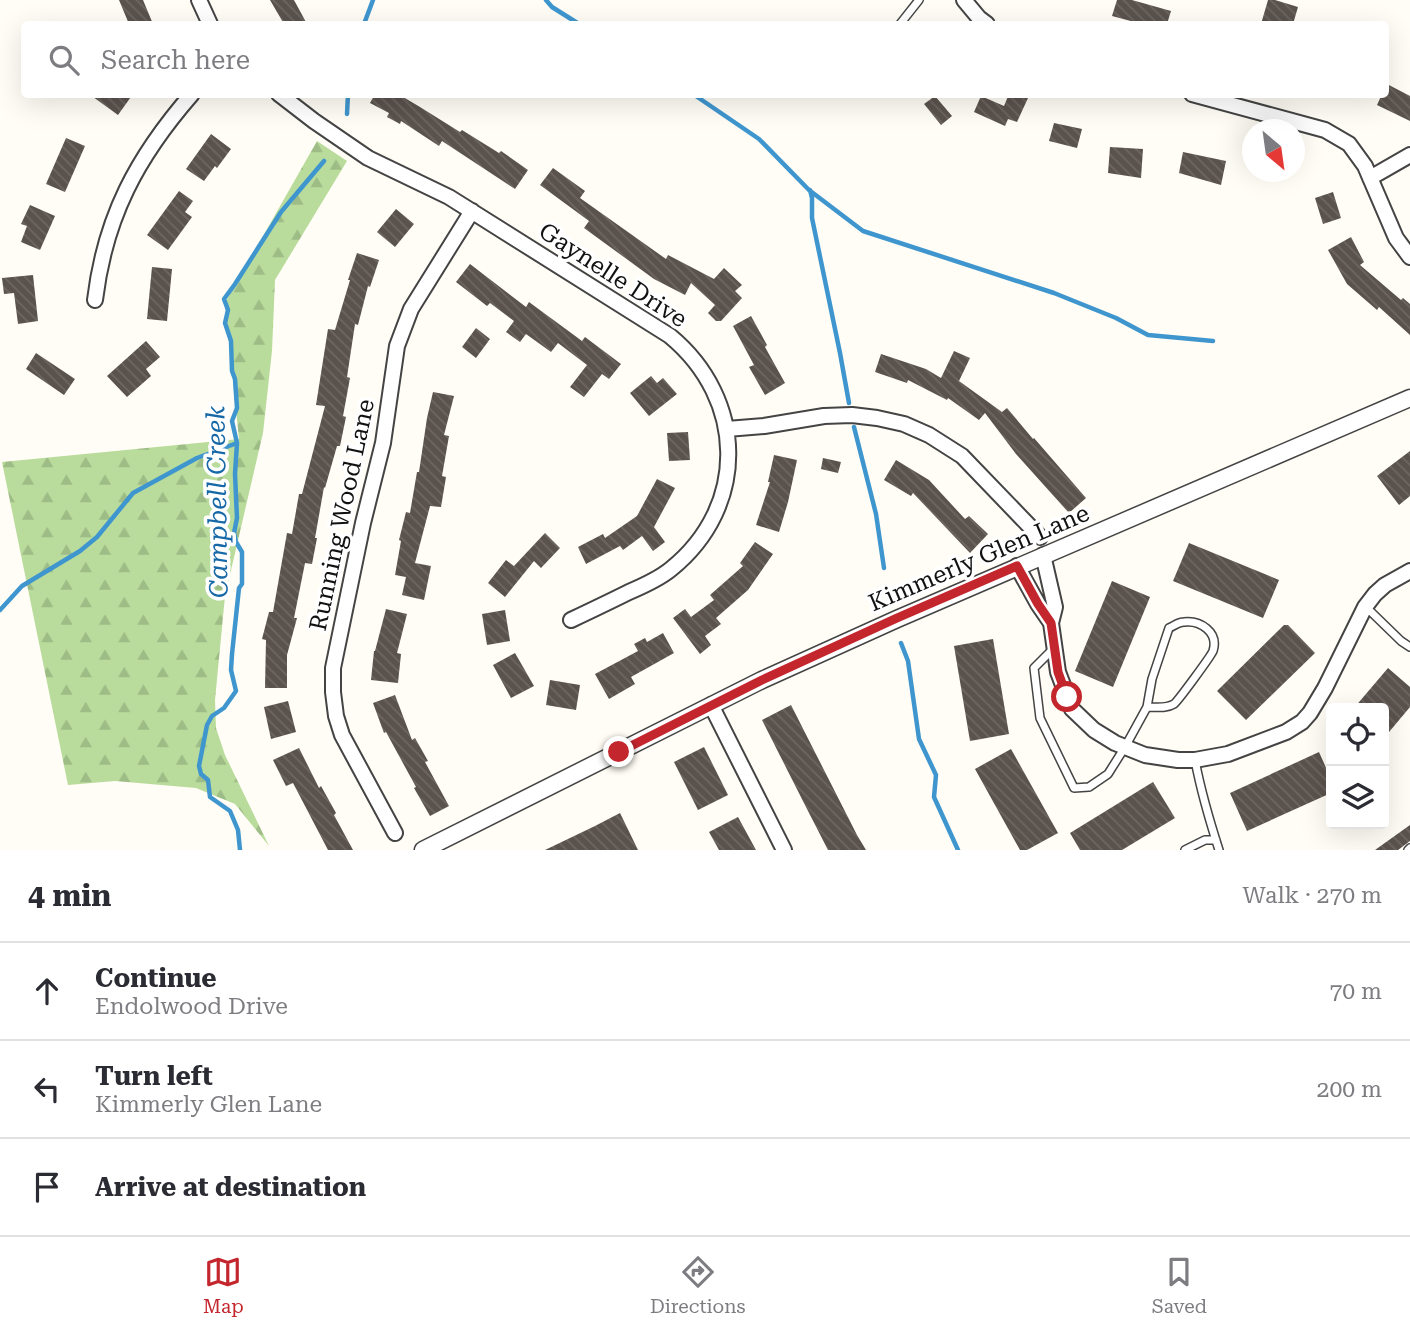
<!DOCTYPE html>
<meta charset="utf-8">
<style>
:root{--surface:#fff;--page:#f7f7f7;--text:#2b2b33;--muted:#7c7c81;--line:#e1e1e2;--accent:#c4262e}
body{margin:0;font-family:"Roboto Serif",serif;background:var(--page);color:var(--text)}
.controls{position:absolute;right:21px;bottom:21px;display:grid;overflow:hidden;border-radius:7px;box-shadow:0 7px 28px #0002}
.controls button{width:63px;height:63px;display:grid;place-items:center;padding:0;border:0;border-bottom:2px solid var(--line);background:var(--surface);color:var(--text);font:35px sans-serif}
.compass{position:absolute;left:1242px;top:119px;width:63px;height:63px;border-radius:50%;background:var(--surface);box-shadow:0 7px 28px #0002;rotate:151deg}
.stop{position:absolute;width:21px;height:21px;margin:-16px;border:5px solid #c4262e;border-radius:50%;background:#fff}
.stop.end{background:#c4262e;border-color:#fff;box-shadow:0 2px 7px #0008}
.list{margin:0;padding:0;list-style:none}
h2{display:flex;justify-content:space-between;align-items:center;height:91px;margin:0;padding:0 28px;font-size:30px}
h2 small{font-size:23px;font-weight:400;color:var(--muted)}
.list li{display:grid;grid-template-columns:46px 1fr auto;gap:21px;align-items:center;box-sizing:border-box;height:98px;padding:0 28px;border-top:2px solid var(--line)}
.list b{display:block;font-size:26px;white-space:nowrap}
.list p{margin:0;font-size:23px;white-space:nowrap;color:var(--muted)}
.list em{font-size:23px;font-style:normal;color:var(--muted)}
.icon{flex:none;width:38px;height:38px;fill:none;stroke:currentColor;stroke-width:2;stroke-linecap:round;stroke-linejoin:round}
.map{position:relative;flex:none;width:1410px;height:850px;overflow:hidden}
.search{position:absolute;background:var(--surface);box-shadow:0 7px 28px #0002;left:21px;right:21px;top:21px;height:77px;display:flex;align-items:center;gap:18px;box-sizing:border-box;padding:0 24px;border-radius:7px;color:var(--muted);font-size:26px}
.sheet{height:385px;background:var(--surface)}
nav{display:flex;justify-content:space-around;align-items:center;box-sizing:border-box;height:98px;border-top:2px solid var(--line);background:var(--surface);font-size:19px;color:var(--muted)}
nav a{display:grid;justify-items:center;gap:4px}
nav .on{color:var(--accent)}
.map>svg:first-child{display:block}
</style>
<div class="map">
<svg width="1410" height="850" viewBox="0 0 1410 850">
<defs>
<pattern id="forest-firs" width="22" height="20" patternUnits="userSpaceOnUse" patternTransform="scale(1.75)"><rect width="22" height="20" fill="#b9dc9c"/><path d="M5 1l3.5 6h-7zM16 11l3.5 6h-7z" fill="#9ebc85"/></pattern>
<pattern id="building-back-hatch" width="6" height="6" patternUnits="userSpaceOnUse" patternTransform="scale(1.75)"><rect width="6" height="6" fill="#5a524d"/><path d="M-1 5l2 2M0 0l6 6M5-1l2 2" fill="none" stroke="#6d6662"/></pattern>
</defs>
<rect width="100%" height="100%" fill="#fffdf5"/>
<!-- forest -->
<path fill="url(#forest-firs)" d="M 317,141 L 347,161 L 275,280 L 272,351 L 263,433 L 225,596 L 215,700 L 216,728 L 225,755 L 269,846 L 235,804 L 196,788 L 115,781 L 68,785 L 2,462 L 239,439 L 225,303 Z"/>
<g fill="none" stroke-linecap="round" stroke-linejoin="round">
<!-- stream -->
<path stroke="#3f96cf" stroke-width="4.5" d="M 546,0 L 552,7 L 579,24
M 364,24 L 373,0
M 693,94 L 759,139 L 809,190 L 863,231 L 1054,293 L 1116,318 L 1148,335 L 1213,341
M 347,114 L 348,94
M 810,190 L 812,198 L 812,218 L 840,353 L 849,403
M 854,427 L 876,514 L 884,568
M 0,610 L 22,586 L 80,551 L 97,537 L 133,493 L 197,458 L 237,443
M 901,643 L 908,661 L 919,739 L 936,775 L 934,797 L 958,850
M 240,850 L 238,830 L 230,811 L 210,797 L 208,780 L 201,774 L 199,766 L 207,725 L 212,716 L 224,708 L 236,691 L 231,670 L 232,654 L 239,588 L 242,584 L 242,552 L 236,542 L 234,533 L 237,518 L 235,474 L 237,443 L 232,421 L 237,408 L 235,379 L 232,371 L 231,341 L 225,323 L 228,310 L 224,299 L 235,284 L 281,212 L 324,161"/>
</g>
<!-- building -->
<path fill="url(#building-back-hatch)" d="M 119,0 L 143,0 L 153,24 L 129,24 Z
M 270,0 L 294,0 L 307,24 L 284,24 Z
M 1117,0 L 1132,0 L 1171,11 L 1167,24 L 1142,24 L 1112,16 Z
M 1268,0 L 1275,0 L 1298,7 L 1293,24 L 1261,24 Z
M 1387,84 L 1410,96 L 1410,121 L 1377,105 L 1382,94 L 1385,94 Z
M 89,94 L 133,94 L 118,115 Z
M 375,94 L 398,94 L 420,107 L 460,132 L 462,130 L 499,153 L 501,151 L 528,170 L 515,189 L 442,141 L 439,146 L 401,121 L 400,124 L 387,117 L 389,113 L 370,103 Z
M 1009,94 L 1020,94 L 1028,98 L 1017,122 L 1008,119 L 1005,126 L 974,112 L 981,96 L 1004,106 Z
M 935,96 L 952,116 L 941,125 L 924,104 Z
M 1054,123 L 1082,129 L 1077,148 L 1049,141 Z
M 211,134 L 231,149 L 217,168 L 215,166 L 204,181 L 186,169 Z
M 66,138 L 85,146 L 65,192 L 46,184 Z
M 1110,147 L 1143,149 L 1141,178 L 1108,173 Z
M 1183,152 L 1226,161 L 1221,185 L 1179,173 Z
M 553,168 L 585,191 L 580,198 L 666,259 L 668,255 L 714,279 L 724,268 L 742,285 L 735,291 L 742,298 L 721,321 L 716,321 L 708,313 L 715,305 L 691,283 L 685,295 L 654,279 L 584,228 L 589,221 L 540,185 Z
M 179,191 L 193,201 L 185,212 L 192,217 L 168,250 L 147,235 Z
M 1333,192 L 1341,218 L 1323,224 L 1315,198 Z
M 30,205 L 55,216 L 40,250 L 21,242 L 27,226 L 21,224 Z
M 396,209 L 414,224 L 395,247 L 377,232 Z
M 1351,237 L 1364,262 L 1360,265 L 1401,300 L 1403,298 L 1410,304 L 1410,335 L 1379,307 L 1377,310 L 1347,284 L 1328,250 Z
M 357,253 L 379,260 L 370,287 L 368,286 L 358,325 L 355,324 L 347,377 L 350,378 L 343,416 L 346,417 L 340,446 L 337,446 L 325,488 L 324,487 L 315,538 L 317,538 L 312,564 L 305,563 L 294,618 L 297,618 L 287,655 L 287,688 L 265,688 L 266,640 L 262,639 L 269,612 L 273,612 L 287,533 L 292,534 L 299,494 L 302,494 L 325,406 L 316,405 L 328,329 L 335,330 L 350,280 L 348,280 Z
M 470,264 L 526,307 L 529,302 L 582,341 L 585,337 L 621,364 L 609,379 L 602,374 L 584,397 L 570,387 L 587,365 L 558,343 L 551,352 L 526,334 L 520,342 L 506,332 L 514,321 L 490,303 L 487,306 L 456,282 Z
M 152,267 L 172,269 L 167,321 L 147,319 Z
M 33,275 L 38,321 L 18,324 L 14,293 L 4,294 L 2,278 Z
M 751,316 L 767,345 L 765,347 L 785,383 L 765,395 L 749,367 L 754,365 L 733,326 Z
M 476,328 L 490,339 L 476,358 L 462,347 Z
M 146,341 L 160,357 L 146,369 L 151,376 L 127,397 L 107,376 Z
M 954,351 L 970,358 L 959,381 L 1002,412 L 1007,408 L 1033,439 L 1034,438 L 1086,498 L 1069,513 L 1016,454 L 985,413 L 979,420 L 948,398 L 947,400 L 908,380 L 907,383 L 875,372 L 881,354 L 926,369 L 941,378 Z
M 36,353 L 75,379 L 64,395 L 26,369 Z
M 651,376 L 657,383 L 663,378 L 677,394 L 649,416 L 630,393 Z
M 433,392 L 454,396 L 444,435 L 449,436 L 442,476 L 446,477 L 441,507 L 430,506 L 415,563 L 431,566 L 424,600 L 402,595 L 406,577 L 395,575 L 401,541 L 399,540 L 406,512 L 410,513 L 417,472 L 419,472 L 427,418 Z
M 688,432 L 690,460 L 669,461 L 667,433 Z
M 1410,451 L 1410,496 L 1399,505 L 1377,476 Z
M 774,455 L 797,460 L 788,502 L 779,532 L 756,525 L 770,482 L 768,482 Z
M 823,458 L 841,462 L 838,473 L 821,469 Z
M 896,460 L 929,480 L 965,519 L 969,516 L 988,534 L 970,553 L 913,493 L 911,496 L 884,480 Z
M 657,479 L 675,488 L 654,527 L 665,542 L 653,551 L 642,536 L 623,550 L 620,546 L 586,564 L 578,547 L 603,534 L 605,538 L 637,516 Z
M 545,533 L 560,548 L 541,568 L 534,561 L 505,597 L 488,583 L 506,560 L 514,566 Z
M 755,542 L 773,554 L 748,590 L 716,618 L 721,624 L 705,636 L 711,645 L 700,654 L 673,618 L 685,609 L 691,617 L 714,600 L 710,595 L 743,566 L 740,563 Z
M 1189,543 L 1279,580 L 1263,618 L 1173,581 Z
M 1112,581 L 1150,597 L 1113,687 L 1075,671 Z
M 386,609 L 407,614 L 397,653 L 401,654 L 398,683 L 371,680 L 374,651 L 375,651 Z
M 505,610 L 510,641 L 487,645 L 482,614 Z
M 1284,625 L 1288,625 L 1315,653 L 1246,720 L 1217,691 Z
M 663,633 L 674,653 L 631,677 L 635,684 L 609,699 L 595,674 L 638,651 L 634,644 L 645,638 L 647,642 Z
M 993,639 L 1009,734 L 970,741 L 954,646 Z
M 515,653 L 534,686 L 511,698 L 493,665 Z
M 1388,668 L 1410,687 L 1410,707 L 1384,738 L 1384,708 L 1354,708 Z
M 550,680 L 580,685 L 576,710 L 546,705 Z
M 395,695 L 412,740 L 415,738 L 428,761 L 425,762 L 449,806 L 430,816 L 414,788 L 416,787 L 386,732 L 384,733 L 373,703 Z
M 288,701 L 296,732 L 271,739 L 264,707 Z
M 791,705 L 857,835 L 866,850 L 828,850 L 807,809 L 762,720 Z
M 704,747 L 728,795 L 698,810 L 674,762 Z
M 299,748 L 319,788 L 321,786 L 336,813 L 334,815 L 353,850 L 328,850 L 293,783 L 286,786 L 273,760 Z
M 1011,749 L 1058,833 L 1027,850 L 1020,850 L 975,769 Z
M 1319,752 L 1331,779 L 1331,793 L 1247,831 L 1230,793 Z
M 1153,782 L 1175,818 L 1122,850 L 1080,850 L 1070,833 Z
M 620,813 L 638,850 L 545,850 L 595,826 Z
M 738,817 L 756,850 L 719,850 L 709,832 Z
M 1410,825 L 1410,841 L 1398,850 L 1375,850 Z"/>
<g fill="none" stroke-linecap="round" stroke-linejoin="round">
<!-- service casing -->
<g stroke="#444" stroke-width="10">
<path id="service" d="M 900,24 L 919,0
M 1366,607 L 1401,641 L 1410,647
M 1054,648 L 1034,668 L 1040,718 L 1074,788 L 1089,787 L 1108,774 L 1125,747 L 1147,707 L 1152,679 L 1169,628 C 1174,626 1178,622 1184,622 C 1200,620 1219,632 1213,651 C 1211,656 1178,701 1174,704 C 1166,709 1155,707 1147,707
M 1195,760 C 1201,792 1209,819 1219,850
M 1185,850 L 1205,840 L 1216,840
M 1408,850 L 1410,848"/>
</g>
<!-- minor casing -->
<g stroke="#444" stroke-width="18">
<path id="minor" d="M 199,0 L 210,24
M 964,0 L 979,18 L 987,24
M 279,94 L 314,121 L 368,158 L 449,197 L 670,336 C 746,399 749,506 671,569 C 659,579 643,586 629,592 C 609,602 590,611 571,620
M 1192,94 L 1325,130 L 1349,144 L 1365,166 L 1396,238 L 1410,257
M 1370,178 L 1410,155
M 95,300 C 105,217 137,157 192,94
M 727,429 L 764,426 L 824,416 L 852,415 L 877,418 L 904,424 L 929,435 L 962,456 L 1040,537
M 1043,555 L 1055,607 L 1051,623 L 1058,672 L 1072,709 L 1094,730 L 1115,743 L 1145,755 L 1178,760 L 1195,760 L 1228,754 L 1286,732 L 1302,722 L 1310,713 L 1325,688 L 1365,607 L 1375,594 L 1385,585 L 1410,571
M 1017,566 L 1038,604 L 1051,623
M 711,705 L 784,850
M 395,833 L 342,735 L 336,716 L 333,692 L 333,668 L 363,523 L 383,443 L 397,346 L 411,309 L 472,211"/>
</g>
<!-- tertiary casing -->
<g stroke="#444" stroke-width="19">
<path id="tertiary" d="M 423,850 L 762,680 L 897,619 L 1410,398"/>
</g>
<!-- service -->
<use href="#service" stroke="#fff" stroke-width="7"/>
<!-- minor -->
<use href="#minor" stroke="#fff" stroke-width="14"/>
<!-- tertiary -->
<use href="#tertiary" stroke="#fff" stroke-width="16"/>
</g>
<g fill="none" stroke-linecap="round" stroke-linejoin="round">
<!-- route -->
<path stroke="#c4262e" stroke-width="9" d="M 619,752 L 762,680 L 897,618 L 1017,566 L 1038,604 L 1051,623 L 1058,672 L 1067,697"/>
</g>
<g text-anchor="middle" stroke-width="7" stroke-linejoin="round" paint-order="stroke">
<!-- street labels -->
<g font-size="24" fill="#111" stroke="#fff">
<text transform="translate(613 275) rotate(33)" y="8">Gaynelle Drive</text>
<text transform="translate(342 515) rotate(-78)" y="8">Running Wood Lane</text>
<text transform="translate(979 558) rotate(-23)" y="8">Kimmerly Glen Lane</text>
</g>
<!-- water labels -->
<g font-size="26" font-style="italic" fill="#1768a6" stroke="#fff">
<text transform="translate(217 502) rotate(-91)" y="9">Campbell Creek</text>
</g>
</g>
</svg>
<div class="controls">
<button><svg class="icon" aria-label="locate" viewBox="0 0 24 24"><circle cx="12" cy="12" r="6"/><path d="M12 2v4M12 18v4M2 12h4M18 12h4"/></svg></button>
<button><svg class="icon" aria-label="layers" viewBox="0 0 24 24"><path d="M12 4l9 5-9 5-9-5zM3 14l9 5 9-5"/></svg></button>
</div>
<svg class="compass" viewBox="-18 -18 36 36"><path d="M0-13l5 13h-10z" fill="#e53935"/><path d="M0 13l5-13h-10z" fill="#7c7c81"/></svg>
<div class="stop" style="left:1067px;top:697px"></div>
<div class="stop end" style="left:619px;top:752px"></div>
<div class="search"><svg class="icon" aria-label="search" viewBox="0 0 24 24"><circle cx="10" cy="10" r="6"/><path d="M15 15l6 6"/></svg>Search here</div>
</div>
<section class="sheet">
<h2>4 min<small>Walk · 270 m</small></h2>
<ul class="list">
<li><svg class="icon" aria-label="ahead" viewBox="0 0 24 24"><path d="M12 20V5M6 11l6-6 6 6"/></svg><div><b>Continue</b><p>Endolwood Drive</p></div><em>70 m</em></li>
<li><svg class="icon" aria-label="left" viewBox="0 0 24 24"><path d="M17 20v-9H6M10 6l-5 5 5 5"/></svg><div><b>Turn left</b><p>Kimmerly Glen Lane</p></div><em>200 m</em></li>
<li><svg class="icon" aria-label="arrive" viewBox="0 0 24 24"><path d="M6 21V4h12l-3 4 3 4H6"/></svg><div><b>Arrive at destination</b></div></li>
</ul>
</section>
<nav>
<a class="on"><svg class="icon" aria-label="map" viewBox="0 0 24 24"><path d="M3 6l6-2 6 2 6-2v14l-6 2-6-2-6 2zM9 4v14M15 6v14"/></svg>Map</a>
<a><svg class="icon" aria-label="directions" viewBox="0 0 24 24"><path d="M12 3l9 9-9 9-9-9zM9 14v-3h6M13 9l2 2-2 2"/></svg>Directions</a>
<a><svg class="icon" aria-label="saved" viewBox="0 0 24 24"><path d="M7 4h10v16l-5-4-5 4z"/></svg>Saved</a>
</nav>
